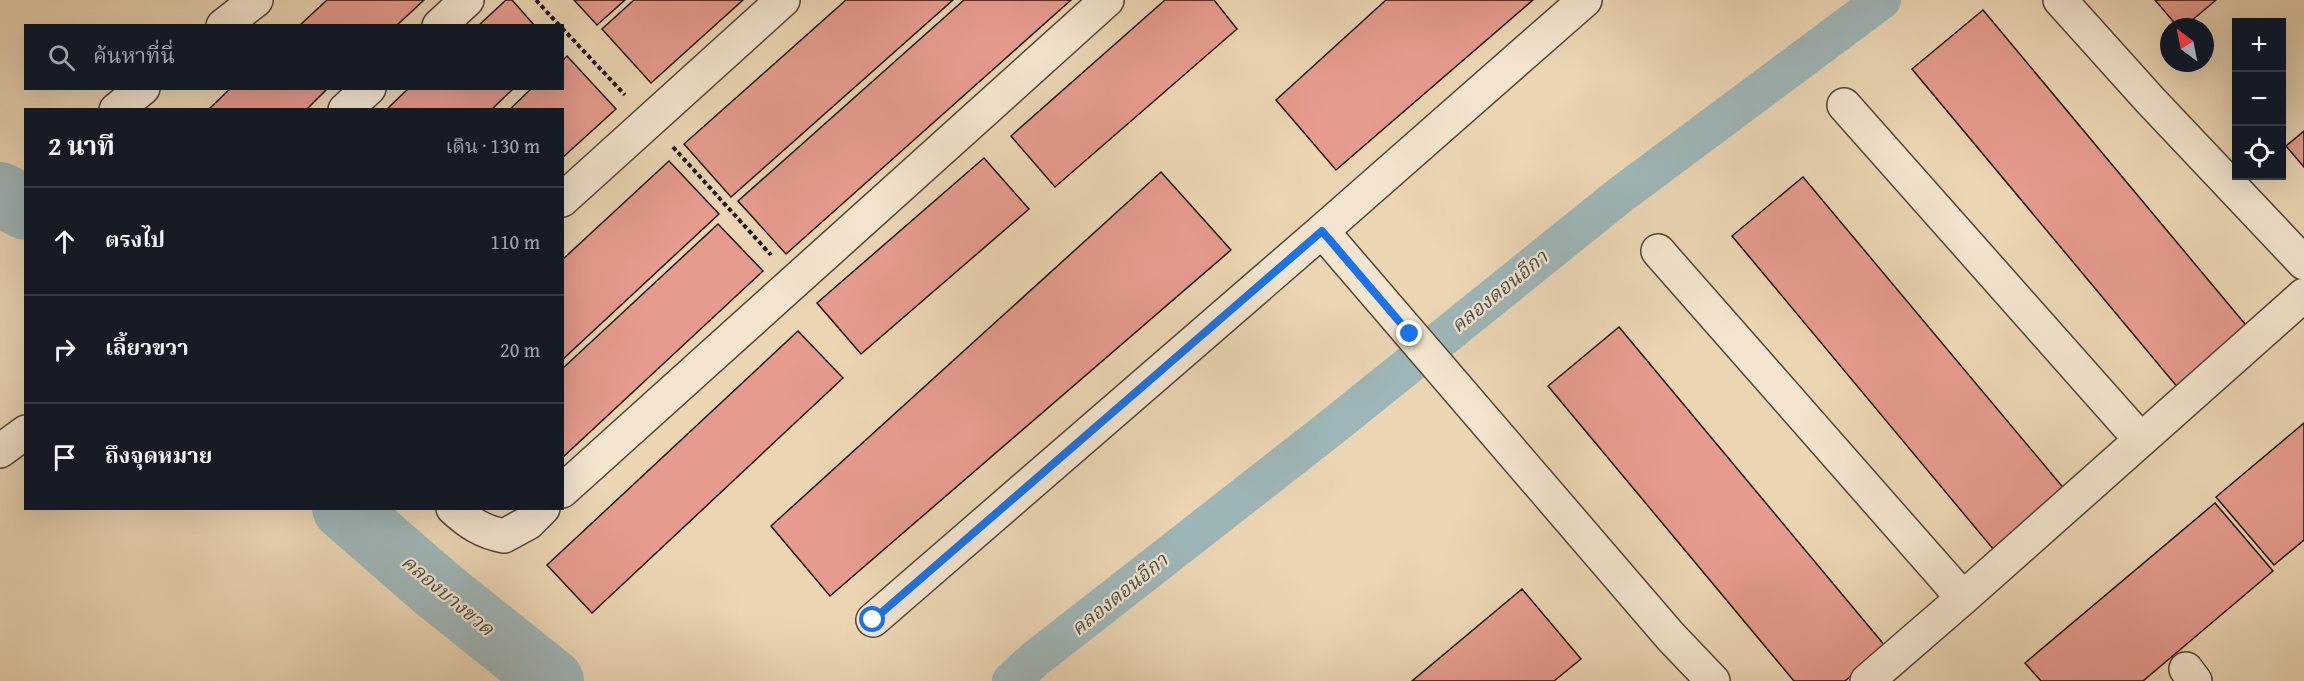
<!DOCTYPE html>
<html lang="th">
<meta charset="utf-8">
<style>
:root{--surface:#171b24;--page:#242831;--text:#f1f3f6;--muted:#9ea1a6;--line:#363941}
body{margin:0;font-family:"Gentium Book Plus","Noto Serif Thai",serif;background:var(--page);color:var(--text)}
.controls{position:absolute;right:18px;top:18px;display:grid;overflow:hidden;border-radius:0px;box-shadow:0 6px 24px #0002}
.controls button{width:54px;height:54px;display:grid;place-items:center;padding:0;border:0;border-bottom:2px solid var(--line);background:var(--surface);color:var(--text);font:30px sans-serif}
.compass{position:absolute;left:2160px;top:18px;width:54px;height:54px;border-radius:50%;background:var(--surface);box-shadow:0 6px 24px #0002;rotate:328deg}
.stop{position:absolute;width:18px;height:18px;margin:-14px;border:4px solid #1a73e8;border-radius:50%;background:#fff}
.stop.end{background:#1a73e8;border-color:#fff;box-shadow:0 2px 6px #0008}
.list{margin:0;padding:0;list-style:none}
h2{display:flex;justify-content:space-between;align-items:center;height:78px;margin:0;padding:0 24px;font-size:26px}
h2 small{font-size:20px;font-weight:400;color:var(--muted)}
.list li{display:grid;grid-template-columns:39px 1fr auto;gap:18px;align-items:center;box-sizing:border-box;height:108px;padding:0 24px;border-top:2px solid var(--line)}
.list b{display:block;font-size:22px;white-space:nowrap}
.list em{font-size:20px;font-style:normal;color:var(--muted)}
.icon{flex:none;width:33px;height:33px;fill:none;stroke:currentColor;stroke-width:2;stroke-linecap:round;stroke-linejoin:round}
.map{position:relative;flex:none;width:2304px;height:681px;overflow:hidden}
.search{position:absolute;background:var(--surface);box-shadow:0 6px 24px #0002;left:24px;top:24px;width:540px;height:66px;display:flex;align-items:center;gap:15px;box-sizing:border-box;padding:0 21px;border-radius:0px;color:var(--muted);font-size:22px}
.panel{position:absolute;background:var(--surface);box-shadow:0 6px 24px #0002;left:24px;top:108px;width:540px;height:402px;border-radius:0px}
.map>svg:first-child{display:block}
</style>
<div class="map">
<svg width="2304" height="681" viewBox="0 0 2304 681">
<rect width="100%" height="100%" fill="#ebd5b3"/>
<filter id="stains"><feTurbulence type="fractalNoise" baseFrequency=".00333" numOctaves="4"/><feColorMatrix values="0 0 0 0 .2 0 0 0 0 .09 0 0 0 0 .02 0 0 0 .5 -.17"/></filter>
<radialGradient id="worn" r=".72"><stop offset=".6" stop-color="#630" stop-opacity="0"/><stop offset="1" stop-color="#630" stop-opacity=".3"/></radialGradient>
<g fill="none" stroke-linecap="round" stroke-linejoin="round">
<!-- canal -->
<path stroke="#9eb6b8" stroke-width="38" d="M 1011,681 L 1035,659 L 1332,427 L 1619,196 L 1882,0"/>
<!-- river -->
<path stroke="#9eb6b8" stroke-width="64" d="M 0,194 L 26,208
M 344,508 L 437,589 L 552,681"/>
</g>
<!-- building -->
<path fill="#e69b8e" stroke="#1f130b" stroke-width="1.5" d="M 327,0 L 424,0 L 396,26 L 299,26 Z
M 506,0 L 512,0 L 535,26 L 478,26 Z
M 574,0 L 625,0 L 597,25 Z
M 634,0 L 743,0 L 651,83 L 602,29 Z
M 846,0 L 953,0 L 731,197 L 684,144 Z
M 964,0 L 1071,0 L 786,254 L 738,201 Z
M 1165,0 L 1214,0 L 1237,29 L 1055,187 L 1011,136 Z
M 1386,0 L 1533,0 L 1336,170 L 1276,100 Z
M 2155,0 L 2216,0 L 2184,27 L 2178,27 Z
M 1983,10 L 2250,330 L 2179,389 L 1912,69 Z
M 567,56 L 616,109 L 562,158 L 562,110 L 509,110 L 532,88 L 562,88 L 562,61 Z
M 231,88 L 328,88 L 306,110 L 208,110 Z
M 409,88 L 514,88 L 491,110 L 386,110 Z
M 2304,131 L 2304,167 L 2286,146 Z
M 984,158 L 1029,209 L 861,354 L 817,303 Z
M 669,161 L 719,214 L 562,360 L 562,260 Z
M 1161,172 L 1231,250 L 830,596 L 771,526 Z
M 1803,177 L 2071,497 L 1999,556 L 1732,236 Z
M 718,224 L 763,271 L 562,458 L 562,369 Z
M 1619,327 L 1886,647 L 1845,681 L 1794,681 L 1548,386 Z
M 798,331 L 843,378 L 592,613 L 547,565 Z
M 2304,423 L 2304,540 L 2274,565 L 2216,497 Z
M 2215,503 L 2273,571 L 2143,681 L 2041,681 L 2025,663 Z
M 1522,589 L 1581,659 L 1554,681 L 1412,681 Z"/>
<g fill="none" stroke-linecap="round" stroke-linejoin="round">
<!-- minor casing -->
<g stroke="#524435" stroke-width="36">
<path id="minor" d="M 2060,0 L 2150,100 L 2304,263
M 223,26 L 256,0
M 439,26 L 467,0
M 1844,105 L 2141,440
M 116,110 L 143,88
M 345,110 L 369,88
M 562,200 L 783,0
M 1322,231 L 1671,637 L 1713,681
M 1658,251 L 1963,598
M 0,451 L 26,432
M 562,491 L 1107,0
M 453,508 C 469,523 483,532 504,536 L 528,523 L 543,508
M 873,620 L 1322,231 L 1585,0
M 2186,669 L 2195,681
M 1867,681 L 1963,598 L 2304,295"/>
</g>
<!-- path -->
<path stroke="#1f130b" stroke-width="4" stroke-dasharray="4.5 3" stroke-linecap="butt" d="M 536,0 L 560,26
M 562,28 L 625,95
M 673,147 L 771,255"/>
<!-- minor -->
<use href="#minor" stroke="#f2e4ce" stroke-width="33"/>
</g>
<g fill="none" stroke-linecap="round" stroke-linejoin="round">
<!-- route -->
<path stroke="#1a73e8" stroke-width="8" d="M 873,620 L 1322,231 L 1410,334"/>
</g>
<g text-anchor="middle" stroke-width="4.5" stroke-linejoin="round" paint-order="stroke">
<!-- water labels -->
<g font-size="20" font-style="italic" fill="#4b4c48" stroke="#f2e4ce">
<text transform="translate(1499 291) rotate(-39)" y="7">คลองดอนอีกา</text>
<text transform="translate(1119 594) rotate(-39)" y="7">คลองดอนอีกา</text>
<text transform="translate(448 595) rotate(40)" y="7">คลองบางขวด</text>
</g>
</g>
<rect width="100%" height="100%" filter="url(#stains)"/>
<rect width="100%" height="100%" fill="url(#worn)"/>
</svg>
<div class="controls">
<button>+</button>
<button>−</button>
<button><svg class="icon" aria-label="locate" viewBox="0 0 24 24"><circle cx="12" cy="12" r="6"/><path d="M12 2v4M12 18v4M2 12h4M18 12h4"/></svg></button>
</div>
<svg class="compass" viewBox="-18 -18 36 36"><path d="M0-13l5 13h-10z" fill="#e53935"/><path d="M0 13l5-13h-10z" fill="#9ea1a6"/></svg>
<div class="stop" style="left:873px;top:620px"></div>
<div class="stop end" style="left:1410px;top:334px"></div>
<div class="search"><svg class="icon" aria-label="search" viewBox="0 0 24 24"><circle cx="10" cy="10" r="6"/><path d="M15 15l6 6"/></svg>ค้นหาที่นี่</div>
<section class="panel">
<h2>2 นาที<small>เดิน · 130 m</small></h2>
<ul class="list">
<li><svg class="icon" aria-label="ahead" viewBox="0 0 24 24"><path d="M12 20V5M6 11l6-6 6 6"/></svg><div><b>ตรงไป</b></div><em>110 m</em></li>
<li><svg class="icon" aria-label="right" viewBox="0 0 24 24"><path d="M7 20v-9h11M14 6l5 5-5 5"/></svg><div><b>เลี้ยวขวา</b></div><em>20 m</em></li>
<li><svg class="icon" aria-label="arrive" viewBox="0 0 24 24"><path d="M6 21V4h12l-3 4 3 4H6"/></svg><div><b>ถึงจุดหมาย</b></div></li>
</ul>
</section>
</div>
